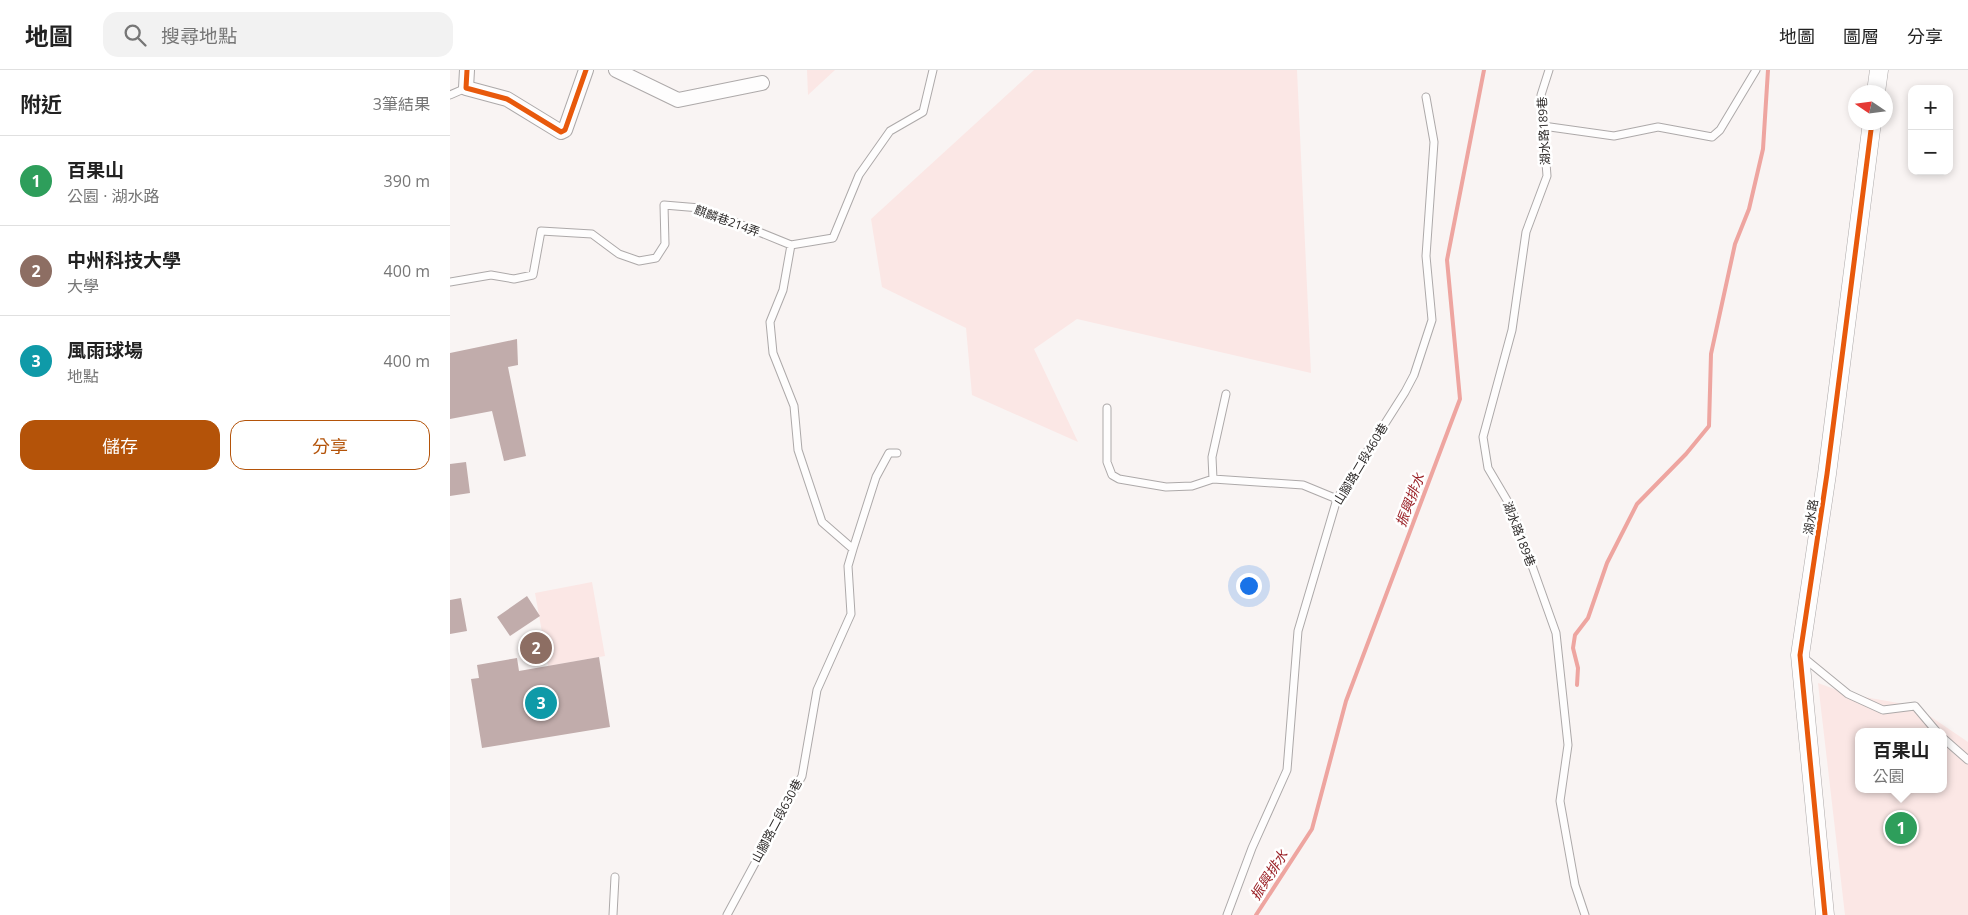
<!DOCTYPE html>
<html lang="zh-TW">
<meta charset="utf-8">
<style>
:root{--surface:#fff;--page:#f2f2f2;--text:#222;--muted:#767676;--line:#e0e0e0;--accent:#b45309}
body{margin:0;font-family:"Open Sans","Noto Sans TC",sans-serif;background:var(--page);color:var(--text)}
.controls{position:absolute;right:15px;top:15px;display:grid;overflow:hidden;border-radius:10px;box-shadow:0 2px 8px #0003}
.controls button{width:45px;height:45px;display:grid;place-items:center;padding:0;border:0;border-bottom:1px solid var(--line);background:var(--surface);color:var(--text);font:25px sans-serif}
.compass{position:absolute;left:1398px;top:15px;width:45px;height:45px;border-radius:50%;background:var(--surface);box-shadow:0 2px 8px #0003;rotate:283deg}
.you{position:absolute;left:798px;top:515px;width:18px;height:18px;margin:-12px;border:4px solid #fff;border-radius:50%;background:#1a73e8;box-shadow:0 0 0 8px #1a73e833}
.badge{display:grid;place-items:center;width:32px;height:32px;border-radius:50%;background:var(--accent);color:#fff;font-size:16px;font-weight:700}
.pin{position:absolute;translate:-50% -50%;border:2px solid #fff;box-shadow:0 1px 5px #0006}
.popup{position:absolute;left:1405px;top:658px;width:92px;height:65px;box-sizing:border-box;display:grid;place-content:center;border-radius:10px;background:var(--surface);filter:drop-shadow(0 1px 4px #0005);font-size:16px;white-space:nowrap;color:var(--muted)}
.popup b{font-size:19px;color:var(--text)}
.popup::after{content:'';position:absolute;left:50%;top:100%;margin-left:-10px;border:10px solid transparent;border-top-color:var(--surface)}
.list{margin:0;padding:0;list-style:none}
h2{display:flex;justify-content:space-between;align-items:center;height:65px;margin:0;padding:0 20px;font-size:21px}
h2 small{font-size:16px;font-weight:400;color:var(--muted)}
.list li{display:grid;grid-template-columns:32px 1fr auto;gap:15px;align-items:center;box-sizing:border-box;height:90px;padding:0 20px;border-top:1px solid var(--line)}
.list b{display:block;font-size:19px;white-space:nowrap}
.list p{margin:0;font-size:16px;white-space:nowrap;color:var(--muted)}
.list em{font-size:16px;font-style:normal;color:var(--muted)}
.actions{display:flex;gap:10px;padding:15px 20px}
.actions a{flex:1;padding:11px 0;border:1px solid var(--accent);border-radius:15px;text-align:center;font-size:18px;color:var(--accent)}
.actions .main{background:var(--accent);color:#fff}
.icon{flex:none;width:28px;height:28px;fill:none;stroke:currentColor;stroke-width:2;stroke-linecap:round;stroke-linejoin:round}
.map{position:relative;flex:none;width:1518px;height:845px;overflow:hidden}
header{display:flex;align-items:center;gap:30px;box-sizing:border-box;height:70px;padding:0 25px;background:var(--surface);border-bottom:1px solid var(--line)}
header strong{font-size:24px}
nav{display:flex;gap:28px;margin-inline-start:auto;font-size:18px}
.search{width:350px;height:45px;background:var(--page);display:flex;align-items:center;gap:12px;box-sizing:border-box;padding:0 18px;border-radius:15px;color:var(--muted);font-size:19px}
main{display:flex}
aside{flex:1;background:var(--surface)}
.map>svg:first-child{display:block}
</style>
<header>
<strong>地圖</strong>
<div class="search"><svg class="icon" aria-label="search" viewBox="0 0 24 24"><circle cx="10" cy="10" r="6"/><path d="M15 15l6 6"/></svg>搜尋地點</div>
<nav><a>地圖</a><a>圖層</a><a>分享</a></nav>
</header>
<main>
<aside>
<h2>附近<small>3筆結果</small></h2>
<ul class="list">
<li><span class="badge" style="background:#2e9e5b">1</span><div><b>百果山</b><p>公園 · 湖水路</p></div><em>390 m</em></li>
<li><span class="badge" style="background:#8d6e63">2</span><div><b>中州科技大學</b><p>大學</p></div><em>400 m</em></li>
<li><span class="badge" style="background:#0f9aa8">3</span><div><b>風雨球場</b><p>地點</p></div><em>400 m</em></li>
</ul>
<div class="actions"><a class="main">儲存</a><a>分享</a></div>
</aside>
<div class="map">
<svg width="1518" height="845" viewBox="0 0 1518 845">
<rect width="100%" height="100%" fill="#f9f4f3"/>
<!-- green -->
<path fill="#fbe7e5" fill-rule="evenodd" d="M 357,0 L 385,0 L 358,25 Z
M 584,0 L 847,0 L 861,303 L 627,249 L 584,279 L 628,372 L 522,325 L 516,258 L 432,217 L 421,149 Z
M 142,512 L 155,586 L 98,596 L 85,523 Z
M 1368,613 L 1398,624 L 1465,636 L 1518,672 L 1518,845 L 1395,845 ZM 1408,662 L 1494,662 L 1494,719 L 1408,719 Z"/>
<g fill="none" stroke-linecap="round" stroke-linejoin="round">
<!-- stream -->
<path stroke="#eea5a0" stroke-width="4" d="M 1127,615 L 1128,598 L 1123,578 L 1125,565 L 1138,548 L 1157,493 L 1187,434 L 1236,384 L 1259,356 L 1261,284 L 1285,174 L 1299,139 L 1313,79 L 1318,0
M 806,845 L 862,759 L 896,631 L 1010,329 L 997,190 L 1034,0"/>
</g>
<!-- building -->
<path fill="#c1acab" d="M 67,269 L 68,295 L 58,297 L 76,386 L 54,391 L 42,341 L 0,349 L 0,283 Z
M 16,392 L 20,423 L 0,426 L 0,394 Z
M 77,526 L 90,546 L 60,566 L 47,547 Z
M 11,528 L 17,561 L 0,564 L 0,530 Z
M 149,587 L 160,657 L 32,678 L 21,609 L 29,608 L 27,595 L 67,588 L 69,601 Z"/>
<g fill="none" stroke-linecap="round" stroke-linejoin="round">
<!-- service casing -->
<g stroke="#ada9a9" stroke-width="9">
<path id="service" d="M 1099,0 L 1091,25 L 1097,106 L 1076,162 L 1062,260 L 1033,367 L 1038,398 L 1061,437 L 1106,563 L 1118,675 L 1110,731 L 1125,815 L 1135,845
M 0,25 L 16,18
M 1093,56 L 1164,66 L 1208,57 L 1262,67 L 1270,60 L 1306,0
M 0,212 L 41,205 L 64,209 L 83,205 L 91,161 L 142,164 L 169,184 L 189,191 L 206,188 L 215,174 L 214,135 L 250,138 L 341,175 L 383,168 L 409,105 L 440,61 L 473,42 L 483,0
M 657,338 L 657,392 L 662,405 L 669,409 L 716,417 L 742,416 L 763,409 L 853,415 L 887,429
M 763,409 L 762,387 L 776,324
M 403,479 L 426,407 L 439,383 L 447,383
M 1354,588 L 1398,624 L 1433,640 L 1465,636 L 1487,662
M 1494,669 L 1518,690
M 163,845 L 165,807
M 277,845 L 352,706 L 367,620 L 401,544 L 398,496 L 403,479 L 372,452 L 348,380 L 344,336 L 323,283 L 320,252 L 333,220 L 341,175
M 777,845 L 802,778 L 837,700 L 848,561 L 887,429 L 955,322 L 964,305 L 982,250 L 976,186 L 984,72 L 976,27"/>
</g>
<!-- minor casing -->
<g stroke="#ada9a9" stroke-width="16">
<path id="minor" d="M 17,0 L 16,18 L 57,29 L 111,62 L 115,60 L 136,0
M 166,0 L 228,30 L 312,13"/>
</g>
<!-- tertiary casing -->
<g stroke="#ada9a9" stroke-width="19">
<path id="tertiary" d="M 1426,22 L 1429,0
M 1375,845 L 1350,585 L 1377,404 L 1422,52"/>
</g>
<!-- service -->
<use href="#service" stroke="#fefdfd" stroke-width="7"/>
<!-- minor -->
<use href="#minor" stroke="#fefdfd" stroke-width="14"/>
<!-- tertiary -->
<use href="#tertiary" stroke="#fefdfd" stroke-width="18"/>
<!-- cycleway casing -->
<g stroke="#fff" stroke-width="8">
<path id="cycleway" d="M 17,0 L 16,18 L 57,29 L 111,62 L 115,60 L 136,0
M 1375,845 L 1350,585 L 1377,404 L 1422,52"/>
</g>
<!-- cycleway -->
<use href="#cycleway" stroke="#e8590c" stroke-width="5"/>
</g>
<g text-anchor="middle" stroke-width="5" stroke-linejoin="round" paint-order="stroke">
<!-- street labels -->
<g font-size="12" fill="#2c2928" stroke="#fff">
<text transform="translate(1094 61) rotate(-93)" y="4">湖水路189巷</text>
<text transform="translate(277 151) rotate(20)" y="4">麒麟巷214弄</text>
<text transform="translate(911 394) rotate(-59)" y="4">山腳路二段460巷</text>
<text transform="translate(1361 447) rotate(-81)" y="4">湖水路</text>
<text transform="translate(1069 464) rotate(69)" y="4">湖水路189巷</text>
<text transform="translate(327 751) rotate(-62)" y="4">山腳路二段630巷</text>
</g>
<!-- water labels -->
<g font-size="14" font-style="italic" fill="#9a2127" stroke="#fff">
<text transform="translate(960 430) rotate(-69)" y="5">振興排水</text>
<text transform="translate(819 805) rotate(-57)" y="5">振興排水</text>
</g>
</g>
</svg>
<div class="controls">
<button>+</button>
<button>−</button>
</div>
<svg class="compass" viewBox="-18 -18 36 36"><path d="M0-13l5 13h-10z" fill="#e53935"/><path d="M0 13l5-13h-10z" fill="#767676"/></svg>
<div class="you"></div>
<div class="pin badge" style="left:1451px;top:758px;background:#2e9e5b">1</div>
<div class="popup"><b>百果山</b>公園</div>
<div class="pin badge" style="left:86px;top:578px;background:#8d6e63">2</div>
<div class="pin badge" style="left:91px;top:633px;background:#0f9aa8">3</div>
</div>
</main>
